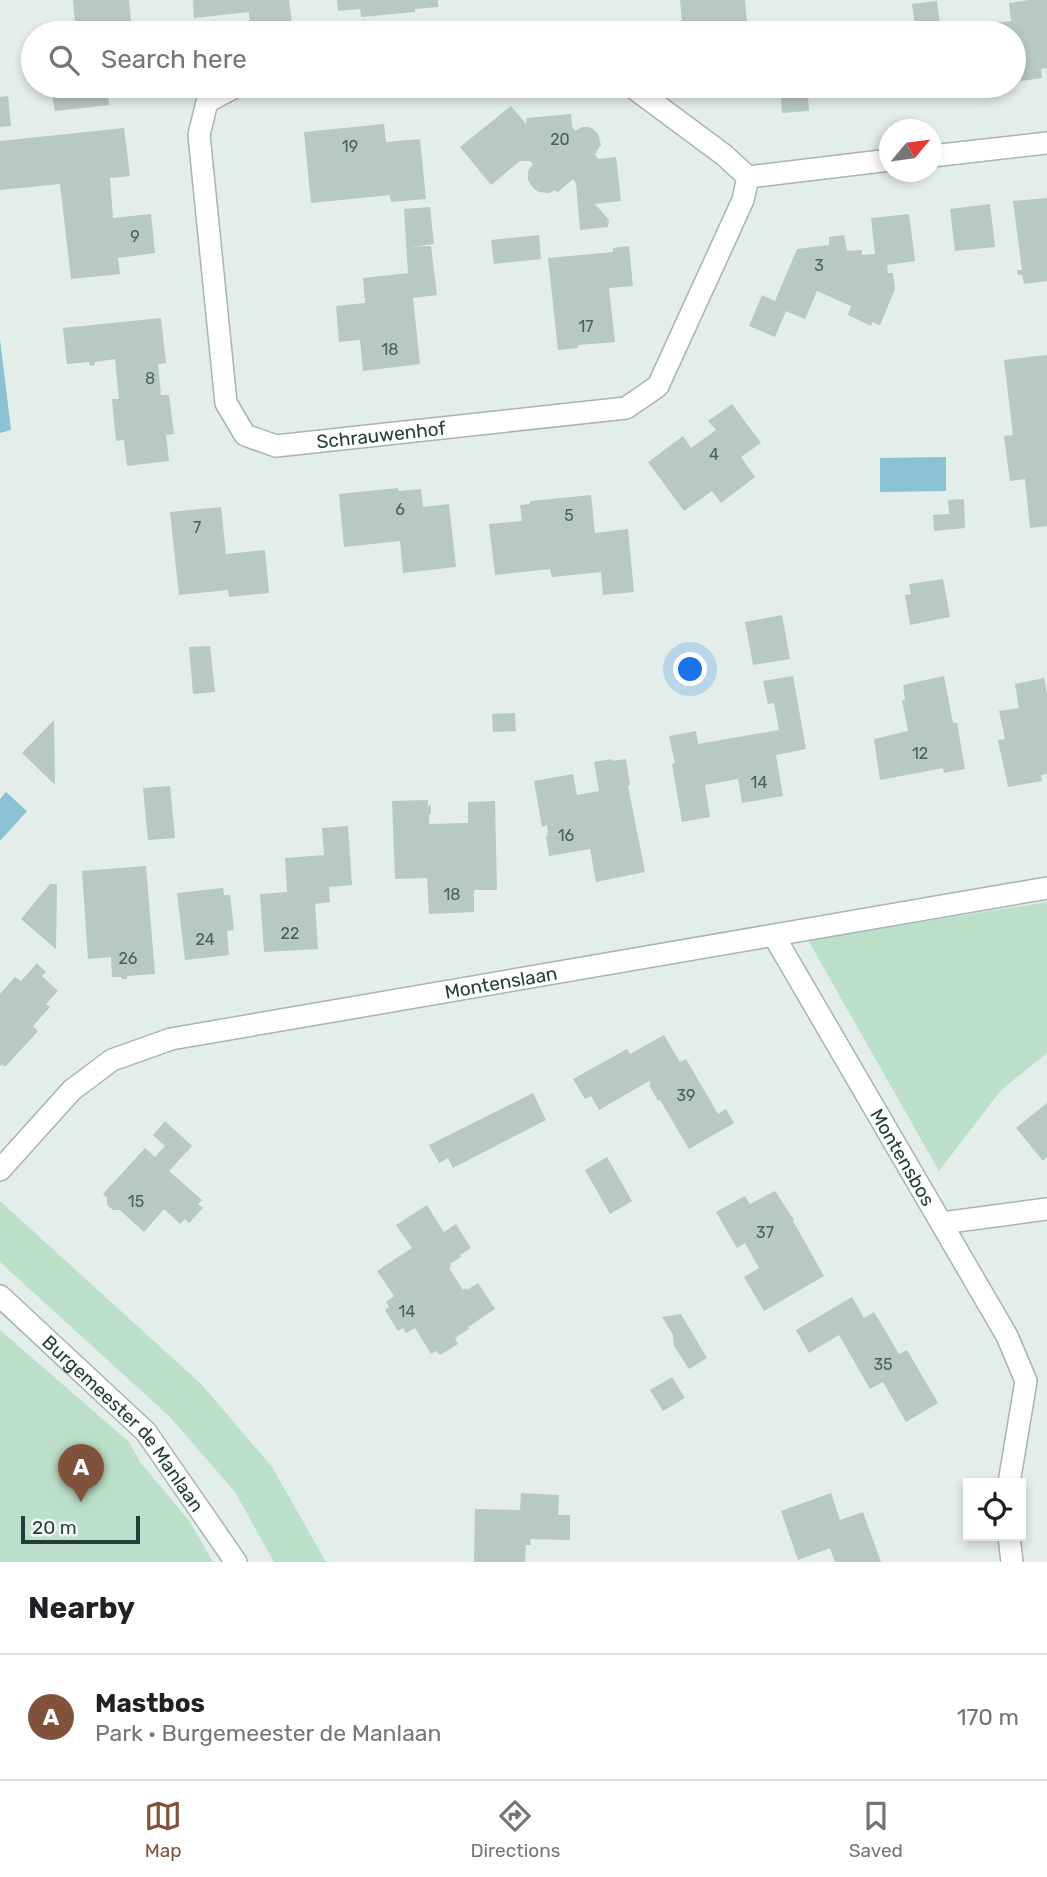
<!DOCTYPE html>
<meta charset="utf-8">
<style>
:root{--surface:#fff;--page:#f6f6f6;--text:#202124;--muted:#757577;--line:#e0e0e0;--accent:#80523c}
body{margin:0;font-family:Rubik,sans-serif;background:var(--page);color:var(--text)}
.controls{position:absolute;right:21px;bottom:21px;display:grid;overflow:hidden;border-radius:0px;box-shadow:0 4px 10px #0003}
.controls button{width:63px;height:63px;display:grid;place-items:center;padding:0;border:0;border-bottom:2px solid var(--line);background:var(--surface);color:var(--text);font:35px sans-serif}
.compass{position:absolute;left:879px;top:119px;width:63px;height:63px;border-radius:50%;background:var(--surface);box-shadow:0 4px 10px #0003;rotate:61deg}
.scale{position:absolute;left:21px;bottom:18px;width:119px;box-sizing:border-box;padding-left:7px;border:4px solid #223f3a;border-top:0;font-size:19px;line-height:24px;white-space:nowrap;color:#223f3a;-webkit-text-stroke:5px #f4f9f7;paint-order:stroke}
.you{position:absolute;left:691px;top:670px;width:24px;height:24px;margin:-18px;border:5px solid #fff;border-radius:50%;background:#1a73e8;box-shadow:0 0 0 10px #1a73e833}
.badge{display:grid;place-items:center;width:46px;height:46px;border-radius:50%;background:var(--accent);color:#fff;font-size:23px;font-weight:700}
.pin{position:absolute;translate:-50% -58px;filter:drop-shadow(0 2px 4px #0008)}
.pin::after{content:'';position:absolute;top:37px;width:24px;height:21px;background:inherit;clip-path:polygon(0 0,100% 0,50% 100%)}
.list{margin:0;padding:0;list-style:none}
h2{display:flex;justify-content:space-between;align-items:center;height:91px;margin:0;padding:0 28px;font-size:30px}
h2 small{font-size:23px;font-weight:400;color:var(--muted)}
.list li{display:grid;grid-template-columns:46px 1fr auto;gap:21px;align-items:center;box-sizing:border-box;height:126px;padding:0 28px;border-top:2px solid var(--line)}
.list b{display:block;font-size:26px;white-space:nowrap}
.list p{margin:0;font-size:23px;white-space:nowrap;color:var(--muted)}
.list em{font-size:23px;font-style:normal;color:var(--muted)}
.icon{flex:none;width:38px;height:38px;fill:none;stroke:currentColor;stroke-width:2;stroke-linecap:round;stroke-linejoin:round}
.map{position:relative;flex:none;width:1047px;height:1562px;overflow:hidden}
.search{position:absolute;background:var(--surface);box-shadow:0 4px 10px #0003;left:21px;right:21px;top:21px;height:77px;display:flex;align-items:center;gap:18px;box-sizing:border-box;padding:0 24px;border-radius:38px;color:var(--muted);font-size:26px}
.sheet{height:217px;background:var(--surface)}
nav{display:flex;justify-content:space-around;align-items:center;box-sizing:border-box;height:98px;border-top:2px solid var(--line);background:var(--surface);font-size:19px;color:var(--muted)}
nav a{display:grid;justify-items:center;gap:4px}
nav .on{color:var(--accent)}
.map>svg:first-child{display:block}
</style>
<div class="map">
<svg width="1047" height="1562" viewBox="0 0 1047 1562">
<rect width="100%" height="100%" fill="#e3ede9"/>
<!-- green -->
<path fill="#bbdfc8" d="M 1047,902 L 1047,1053 L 1001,1090 L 939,1171 L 808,940 Z
M 0,1201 L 202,1385 L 272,1467 L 326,1562 L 274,1562 L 235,1492 L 170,1417 L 0,1262 Z
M 0,1330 L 129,1442 L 140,1462 L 190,1522 L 213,1562 L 0,1562 Z"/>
<!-- water -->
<path fill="#8ac1d3" d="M 0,339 L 11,430 L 0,433 Z
M 946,457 L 946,491 L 880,492 L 880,458 Z
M 6,792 L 27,811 L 0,841 L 0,799 Z"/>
<!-- building -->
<path fill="#b8c8c3" d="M 73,0 L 129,0 L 131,21 L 140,21 L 142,33 L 76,33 Z
M 193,0 L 289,0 L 292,23 L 250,27 L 249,12 L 194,18 Z
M 337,0 L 438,0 L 438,7 L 415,9 L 415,12 L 361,17 L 360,9 L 338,11 Z
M 680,0 L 745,0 L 748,33 L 680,33 L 679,23 L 682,23 Z
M 1029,0 L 1047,0 L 1047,68 L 1041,69 L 1042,78 L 1015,82 L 1014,33 L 981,33 L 980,25 L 1011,21 L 1009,3 Z
M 937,1 L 941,33 L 916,33 L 912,4 Z
M 830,28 L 831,33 L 802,33 L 801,31 Z
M 50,86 L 107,86 L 109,105 L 55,111 Z
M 780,86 L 807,86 L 809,111 L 782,113 Z
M 875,86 L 936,86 L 936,87 L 876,96 Z
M 8,96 L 11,126 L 0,127 L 0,97 Z
M 511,106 L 526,124 L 527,118 L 571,114 L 572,126 L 575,131 L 582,127 L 588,127 L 593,129 L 598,134 L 601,145 L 595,154 L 598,159 L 616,157 L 621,201 L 595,204 L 609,220 L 608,227 L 580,230 L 576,183 L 573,179 L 557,193 L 555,190 L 549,193 L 539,192 L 533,188 L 528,180 L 528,171 L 533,164 L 530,161 L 520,161 L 491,185 L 460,147 Z
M 384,124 L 386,142 L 420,139 L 426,199 L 391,202 L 390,195 L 311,203 L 304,132 Z
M 124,128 L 130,176 L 110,178 L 113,218 L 151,214 L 155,253 L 118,258 L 120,274 L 71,279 L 60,184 L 0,190 L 0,141 Z
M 1047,198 L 1047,281 L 1024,284 L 1022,275 L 1018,275 L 1017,270 L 1022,270 L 1013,201 Z
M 990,204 L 995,247 L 955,251 L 950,209 Z
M 430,207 L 434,244 L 410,247 L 431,246 L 437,295 L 413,298 L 420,364 L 363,371 L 360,340 L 339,342 L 336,306 L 365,303 L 363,278 L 408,273 L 404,209 Z
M 909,214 L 915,261 L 887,265 L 888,273 L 893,273 L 895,289 L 880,325 L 872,322 L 871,326 L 848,315 L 851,306 L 817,291 L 805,319 L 786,311 L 775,337 L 749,326 L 762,295 L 775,301 L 797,249 L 829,245 L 829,237 L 844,235 L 847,251 L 862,250 L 862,255 L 875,254 L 871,218 Z
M 539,235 L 541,259 L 494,264 L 491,240 Z
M 629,246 L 633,286 L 609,288 L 615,342 L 578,345 L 578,348 L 558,350 L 548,258 L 613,252 L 613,248 Z
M 161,318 L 166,363 L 158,364 L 161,395 L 169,395 L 174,434 L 166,435 L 169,461 L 127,466 L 124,440 L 116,441 L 112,399 L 119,399 L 115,359 L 95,362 L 95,365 L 90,366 L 89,362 L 67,364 L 63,328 Z
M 1047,355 L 1047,526 L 1030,528 L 1025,479 L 1010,481 L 1004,436 L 1013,435 L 1004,360 Z
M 732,404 L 761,443 L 741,457 L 755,477 L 721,503 L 712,491 L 684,511 L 648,462 L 683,436 L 691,448 L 716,430 L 708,421 Z
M 398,488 L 399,491 L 421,489 L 423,507 L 449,504 L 456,567 L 403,573 L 400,541 L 344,547 L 339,494 Z
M 591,495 L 595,533 L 628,529 L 634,592 L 603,595 L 601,572 L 552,577 L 550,569 L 495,575 L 489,524 L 522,521 L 520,505 L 529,504 L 531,501 Z
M 964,499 L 965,528 L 934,531 L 933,515 L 949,514 L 948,500 Z
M 221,507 L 226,554 L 265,550 L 269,593 L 229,597 L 228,590 L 179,595 L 170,512 Z
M 943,579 L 950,617 L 910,625 L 905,595 L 911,594 L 909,584 Z
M 782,615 L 790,659 L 753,665 L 745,622 Z
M 210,646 L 215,692 L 193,694 L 189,647 Z
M 793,676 L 806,749 L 776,755 L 783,796 L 742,803 L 738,779 L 705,785 L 710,817 L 682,822 L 672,764 L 675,763 L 669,736 L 696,731 L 698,744 L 779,730 L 774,703 L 768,704 L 763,681 Z
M 944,676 L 953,723 L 957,723 L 965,769 L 944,773 L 943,768 L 880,780 L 874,739 L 908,731 L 902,700 L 905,700 L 903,685 Z
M 1044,678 L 1047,694 L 1047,774 L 1041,775 L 1042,781 L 1008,787 L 998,740 L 1005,739 L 999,711 L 1019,708 L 1015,684 Z
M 515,713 L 516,731 L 493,732 L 492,714 Z
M 54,720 L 55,785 L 22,753 Z
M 612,759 L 612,761 L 626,759 L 630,785 L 628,786 L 645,872 L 596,882 L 590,849 L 549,856 L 546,836 L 548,835 L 547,825 L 542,827 L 534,781 L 573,774 L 577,795 L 599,791 L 594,762 Z
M 170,786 L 175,838 L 148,840 L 143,788 Z
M 428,800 L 428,806 L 431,805 L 431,814 L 429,814 L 429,824 L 468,823 L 468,802 L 495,801 L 497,890 L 474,890 L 474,912 L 429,914 L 427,878 L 395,879 L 392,801 Z
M 348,826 L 352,885 L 329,887 L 330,902 L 315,904 L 318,949 L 264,952 L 260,894 L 287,892 L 285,858 L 324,855 L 322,828 Z
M 146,866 L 155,974 L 127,976 L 127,979 L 122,979 L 121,977 L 112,977 L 111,957 L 88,959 L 82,871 Z
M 50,884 L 57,884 L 56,949 L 21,919 Z
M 223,888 L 224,895 L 230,895 L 234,930 L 227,931 L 229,955 L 185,960 L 177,893 Z
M 37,963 L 46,972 L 42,976 L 58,991 L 46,1004 L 50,1007 L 33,1026 L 38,1031 L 5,1067 L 2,1064 L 0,1066 L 0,994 L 15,977 L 21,981 Z
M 664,1035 L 680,1062 L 686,1059 L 718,1114 L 726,1109 L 734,1123 L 689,1149 L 660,1100 L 658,1101 L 649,1085 L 651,1084 L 649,1081 L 599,1110 L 591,1096 L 585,1099 L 573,1079 L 627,1049 L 630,1054 Z
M 533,1093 L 546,1120 L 453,1168 L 448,1158 L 439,1163 L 429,1145 Z
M 1047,1103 L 1047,1157 L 1043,1161 L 1016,1128 Z
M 165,1121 L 192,1146 L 169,1171 L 202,1200 L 198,1204 L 203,1208 L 189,1223 L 185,1219 L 180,1224 L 164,1209 L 144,1232 L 120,1210 L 113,1210 L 107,1205 L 107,1198 L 103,1194 L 145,1148 L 155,1157 L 165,1146 L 153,1135 Z
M 607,1157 L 632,1201 L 610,1214 L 585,1170 Z
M 775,1191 L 794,1220 L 793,1221 L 824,1276 L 764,1311 L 744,1277 L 759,1268 L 745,1243 L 737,1248 L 716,1212 L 745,1196 L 750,1204 Z
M 427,1205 L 443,1231 L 444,1232 L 456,1224 L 471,1248 L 460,1255 L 461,1257 L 450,1264 L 451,1266 L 449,1268 L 463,1290 L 466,1288 L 467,1290 L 478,1283 L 495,1309 L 468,1327 L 469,1329 L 455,1338 L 458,1344 L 440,1355 L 436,1351 L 431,1354 L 415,1328 L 406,1333 L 403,1328 L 398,1331 L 385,1310 L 389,1307 L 386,1302 L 394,1296 L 377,1271 L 412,1248 L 396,1225 Z
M 852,1297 L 864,1318 L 874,1312 L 899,1354 L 907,1350 L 938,1403 L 906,1422 L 883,1382 L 870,1389 L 839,1335 L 809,1353 L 796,1330 Z
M 681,1314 L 707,1358 L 689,1369 L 674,1346 L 673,1335 L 662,1317 Z
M 672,1377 L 685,1398 L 663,1411 L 650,1390 Z
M 521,1493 L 559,1495 L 558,1515 L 570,1515 L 570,1540 L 530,1539 L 531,1545 L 526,1545 L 525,1562 L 474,1562 L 475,1509 L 520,1510 Z
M 831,1493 L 840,1520 L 863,1512 L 881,1562 L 835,1562 L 830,1548 L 798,1560 L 781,1511 Z"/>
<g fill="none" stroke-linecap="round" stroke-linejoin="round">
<!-- minor casing -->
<g stroke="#a5b5b1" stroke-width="24">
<g id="minor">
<path id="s1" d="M 237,86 L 207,102 L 199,135 L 226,403 L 245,435 L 276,446 L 626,408 L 658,386 L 743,200 L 748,177"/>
<path d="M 631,86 L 724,155 L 748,177 L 890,160"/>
<path d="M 932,156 L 1047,143"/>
<path id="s2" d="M 774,936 L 1007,1336 L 1026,1381 L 1009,1483"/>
<path id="s3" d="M 0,1170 L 72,1090 L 112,1060 L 171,1039 L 1047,888"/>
<path d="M 942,1223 L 1047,1209"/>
<path d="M 1009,1536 L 1012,1562"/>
</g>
</g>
<!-- tertiary casing -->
<g stroke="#a5b5b1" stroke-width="24">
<g id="tertiary">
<path id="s4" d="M 0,1296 L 146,1432 L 236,1562"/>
</g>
</g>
<!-- minor -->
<use href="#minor" stroke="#fff" stroke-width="21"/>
<!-- tertiary -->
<use href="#tertiary" stroke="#fff" stroke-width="21"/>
</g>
<g text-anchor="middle" stroke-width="5" stroke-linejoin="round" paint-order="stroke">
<!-- number labels -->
<g font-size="16" fill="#48615c">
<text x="560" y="145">20</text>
<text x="350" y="152">19</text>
<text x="135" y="242">9</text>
<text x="819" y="271">3</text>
<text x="586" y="332">17</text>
<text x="390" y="355">18</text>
<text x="150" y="384">8</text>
<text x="714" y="460">4</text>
<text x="400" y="515">6</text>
<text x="569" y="521">5</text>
<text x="197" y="533">7</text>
<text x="920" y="759">12</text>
<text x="759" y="788">14</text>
<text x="566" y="841">16</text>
<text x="452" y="900">18</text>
<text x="290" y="939">22</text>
<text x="205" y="945">24</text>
<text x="128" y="964">26</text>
<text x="686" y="1101">39</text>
<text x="136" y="1207">15</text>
<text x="765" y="1238">37</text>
<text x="407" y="1317">14</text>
<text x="883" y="1370">35</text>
</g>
<!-- street labels -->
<g font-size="19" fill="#223f3a" stroke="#f4f9f7">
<text dy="7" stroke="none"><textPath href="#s1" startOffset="513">Schrauwenhof</textPath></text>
<text dy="7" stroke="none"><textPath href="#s3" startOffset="555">Montenslaan</textPath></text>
<text dy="7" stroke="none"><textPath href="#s2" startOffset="256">Montensbos</textPath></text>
<text dy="7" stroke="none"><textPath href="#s4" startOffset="178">Burgemeester de Manlaan</textPath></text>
</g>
</g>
</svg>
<div class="controls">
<button><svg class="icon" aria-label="locate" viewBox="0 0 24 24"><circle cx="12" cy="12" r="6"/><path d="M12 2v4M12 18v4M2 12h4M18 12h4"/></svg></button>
</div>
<svg class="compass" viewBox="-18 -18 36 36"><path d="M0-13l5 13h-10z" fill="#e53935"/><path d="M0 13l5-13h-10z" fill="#757577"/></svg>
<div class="scale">20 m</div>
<div class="you"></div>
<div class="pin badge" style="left:81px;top:1502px">A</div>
<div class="search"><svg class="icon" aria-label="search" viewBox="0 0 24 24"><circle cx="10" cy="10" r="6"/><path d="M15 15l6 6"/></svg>Search here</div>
</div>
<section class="sheet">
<h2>Nearby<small></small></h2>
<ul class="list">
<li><span class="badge">A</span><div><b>Mastbos</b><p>Park · Burgemeester de Manlaan</p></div><em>170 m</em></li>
</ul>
</section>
<nav>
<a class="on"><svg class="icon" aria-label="map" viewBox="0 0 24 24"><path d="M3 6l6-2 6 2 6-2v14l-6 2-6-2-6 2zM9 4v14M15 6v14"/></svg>Map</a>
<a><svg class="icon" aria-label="directions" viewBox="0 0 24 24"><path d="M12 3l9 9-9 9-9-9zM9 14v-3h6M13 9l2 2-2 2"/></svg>Directions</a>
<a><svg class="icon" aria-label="saved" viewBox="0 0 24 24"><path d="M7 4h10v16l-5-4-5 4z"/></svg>Saved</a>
</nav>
